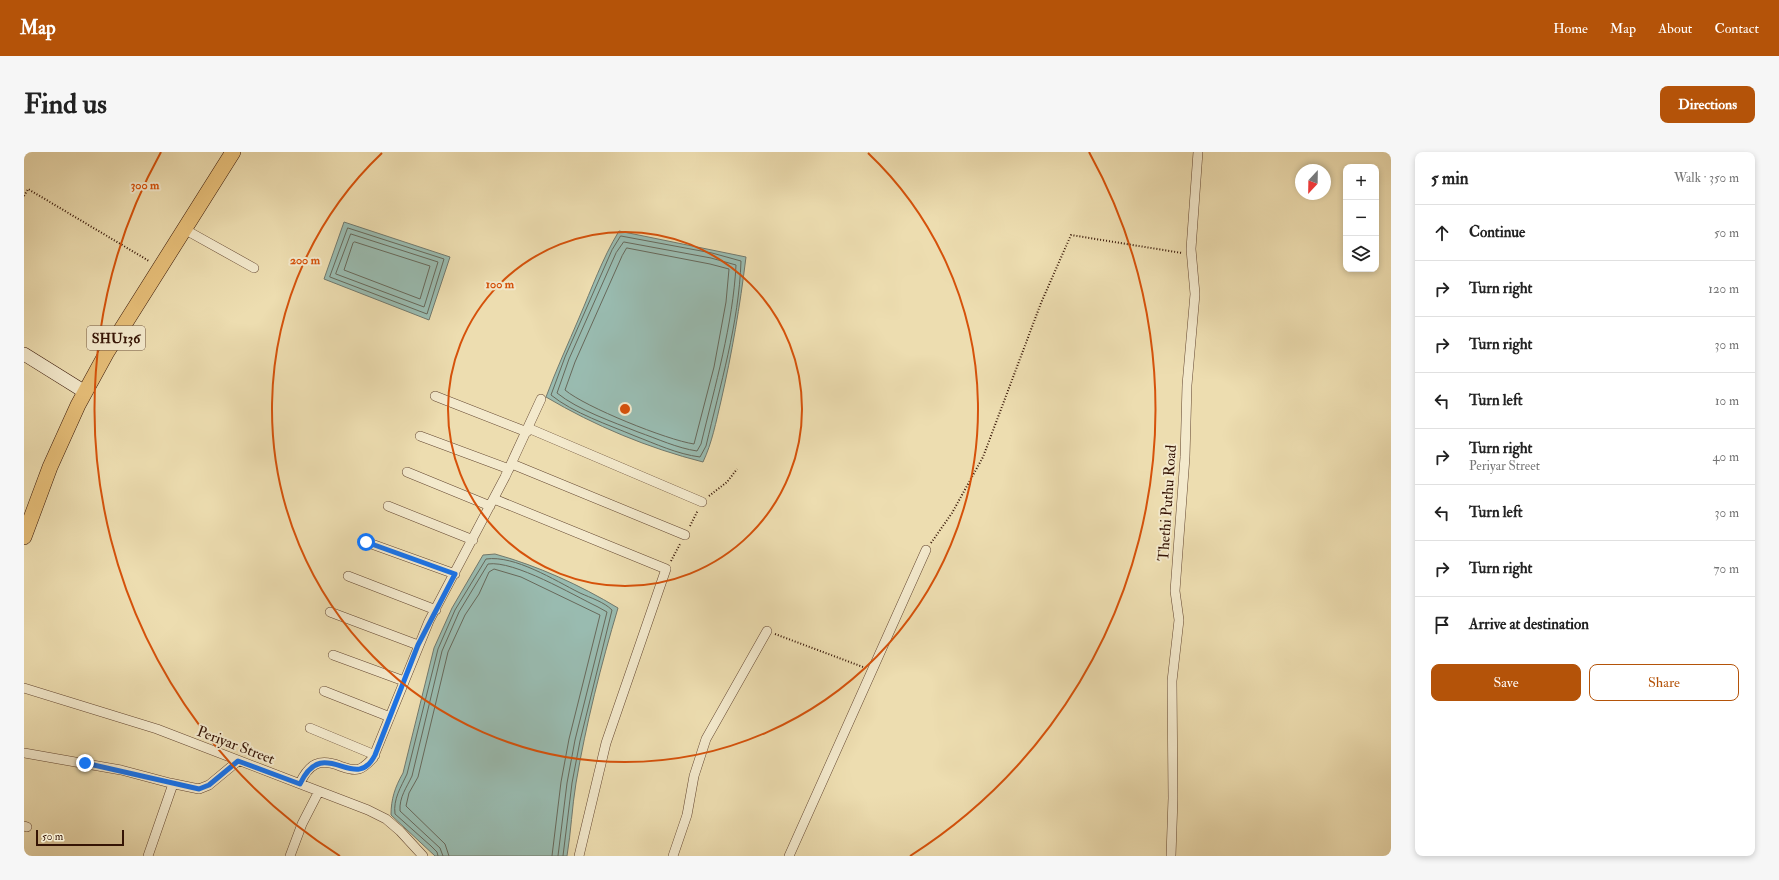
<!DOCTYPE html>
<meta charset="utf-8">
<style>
:root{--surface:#fff;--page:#f6f6f6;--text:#222;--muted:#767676;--line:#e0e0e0;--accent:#b45309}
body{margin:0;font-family:"IM FELL Double Pica",serif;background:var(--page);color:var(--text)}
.controls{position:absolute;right:12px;top:12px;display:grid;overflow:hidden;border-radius:8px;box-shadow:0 2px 6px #0003}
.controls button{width:36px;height:36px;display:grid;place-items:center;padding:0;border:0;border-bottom:1px solid var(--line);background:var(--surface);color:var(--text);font:20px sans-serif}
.compass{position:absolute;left:1271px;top:12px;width:36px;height:36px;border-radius:50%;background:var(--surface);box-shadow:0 2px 6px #0003;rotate:202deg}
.scale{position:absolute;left:12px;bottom:10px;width:88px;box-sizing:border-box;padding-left:4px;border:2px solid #351405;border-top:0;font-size:11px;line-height:14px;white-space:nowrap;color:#351405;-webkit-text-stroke:3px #f3e9cc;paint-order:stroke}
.stop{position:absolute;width:12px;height:12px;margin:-9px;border:3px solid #1a73e8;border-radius:50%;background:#fff}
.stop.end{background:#1a73e8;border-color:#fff;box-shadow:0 1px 4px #0008}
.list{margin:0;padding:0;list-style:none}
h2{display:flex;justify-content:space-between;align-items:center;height:52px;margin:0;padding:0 16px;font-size:17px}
h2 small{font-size:13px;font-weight:400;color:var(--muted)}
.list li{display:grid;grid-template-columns:26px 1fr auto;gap:12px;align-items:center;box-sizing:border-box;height:56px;padding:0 16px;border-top:1px solid var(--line)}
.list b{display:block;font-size:15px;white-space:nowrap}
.list p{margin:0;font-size:13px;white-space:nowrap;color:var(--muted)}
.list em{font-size:13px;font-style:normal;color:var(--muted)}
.actions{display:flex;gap:8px;padding:12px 16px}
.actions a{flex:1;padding:9px 0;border:1px solid var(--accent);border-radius:8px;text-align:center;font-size:14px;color:var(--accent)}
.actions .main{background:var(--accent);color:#fff}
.icon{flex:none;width:22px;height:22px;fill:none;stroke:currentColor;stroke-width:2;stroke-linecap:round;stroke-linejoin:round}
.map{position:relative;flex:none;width:1367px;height:704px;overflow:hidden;border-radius:8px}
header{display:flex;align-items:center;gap:24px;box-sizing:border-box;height:56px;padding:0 20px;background:var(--accent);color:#fff}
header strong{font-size:19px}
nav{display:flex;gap:22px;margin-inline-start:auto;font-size:14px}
.intro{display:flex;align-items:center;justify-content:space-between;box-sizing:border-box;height:96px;padding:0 24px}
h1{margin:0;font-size:28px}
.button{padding:10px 18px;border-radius:8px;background:var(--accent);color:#fff;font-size:14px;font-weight:700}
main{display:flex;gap:24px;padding:0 24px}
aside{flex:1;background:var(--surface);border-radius:8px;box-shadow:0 2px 6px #0003}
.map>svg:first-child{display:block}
</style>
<header>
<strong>Map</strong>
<nav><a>Home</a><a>Map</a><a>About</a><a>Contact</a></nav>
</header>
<div class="intro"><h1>Find us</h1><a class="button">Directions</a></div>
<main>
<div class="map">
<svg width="1367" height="704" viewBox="0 0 1367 704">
<rect width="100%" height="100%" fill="#edddb0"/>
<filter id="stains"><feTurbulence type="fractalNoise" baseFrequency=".005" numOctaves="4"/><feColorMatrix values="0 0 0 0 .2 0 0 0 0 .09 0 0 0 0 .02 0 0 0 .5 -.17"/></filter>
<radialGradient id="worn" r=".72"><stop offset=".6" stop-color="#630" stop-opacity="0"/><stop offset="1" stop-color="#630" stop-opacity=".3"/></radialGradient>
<!-- water -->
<path fill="#99bbb0" stroke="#71786c" d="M 320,70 L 426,105 L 405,168 L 300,127 Z
M 595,79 L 722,105 C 716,154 708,201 697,249 C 692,270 688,291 679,310 C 624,296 571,274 522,245 C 532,218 544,192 555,166 C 568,136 578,107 595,79 Z
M 471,402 C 514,414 556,433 594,456 C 577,513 562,572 552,631 C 548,655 547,680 543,704 L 411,704 L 367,663 C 367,647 371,635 379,621 L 410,496 L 428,456 L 459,403 Z"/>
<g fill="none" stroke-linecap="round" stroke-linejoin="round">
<!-- shore -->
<path stroke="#67685a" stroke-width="1" d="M 324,76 L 420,107 L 403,162 L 306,125 Z
M 327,82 L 414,110 L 400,155 L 312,122 Z
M 597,84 L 688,101 L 717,109 C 715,171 696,234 682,294 L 676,305 C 653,302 632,292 611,284 C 585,273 549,261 527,243 L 541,205 L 588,98 Z
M 331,90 L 406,114 L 396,147 L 320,118 L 329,91 Z
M 600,90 L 687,106 L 712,113 C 709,172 691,234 677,292 L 673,299 C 653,296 634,287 614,280 C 589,270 554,258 533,241 L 545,207 L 592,101 Z
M 603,96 L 686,112 L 705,117 L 702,150 L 690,215 L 670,292 C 643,288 561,255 541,238 L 551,210 L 598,104 Z
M 414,704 L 413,700 L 407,694 L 371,662 C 369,647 377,635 383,622 L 414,497 L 431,458 L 462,407 C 491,403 530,428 556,441 C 567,446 580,450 588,458 L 556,589 L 548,631 L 539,704
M 419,704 L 416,696 L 376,659 C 375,645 383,635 388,624 L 418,499 L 435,460 L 464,412 C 490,408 549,443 574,455 L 583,460 L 551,588 L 543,631 L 534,704
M 425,704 L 421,692 L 382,654 L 385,641 L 394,625 L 424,500 L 441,463 L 455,442 L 465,420 L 470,417 L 497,425 L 576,463 L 545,587 L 537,630 L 528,704"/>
<!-- street casing -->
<g stroke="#634630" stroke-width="10">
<path id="street" d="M 160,77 L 230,116
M 411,244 L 503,280
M 504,276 L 678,350
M 396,284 L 485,317
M 488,312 L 661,383
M 383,320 L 466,354
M 470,347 L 642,417 L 582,591 L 555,704
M 364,354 L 449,388
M 342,390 L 431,422
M 324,424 L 412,458
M 306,460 L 394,493
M 309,503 L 380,529
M 0,536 L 133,577 L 344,658 L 362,667 L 376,679 L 399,704
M 300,539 L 366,565
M 286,576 L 351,603
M 0,601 L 97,618 L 146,631 L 175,637 L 185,633 L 214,609
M 276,631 C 285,612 295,606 316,614 C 322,616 328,619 335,617 C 341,615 345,610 349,606 L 405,469 L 481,325 L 517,247
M 0,674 L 3,675
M 124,704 L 149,632
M 266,704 L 278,672 L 295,639
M 649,704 L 663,663 L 670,624 L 682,587 L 743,479
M 765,704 L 902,398
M 1147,704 L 1149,646 L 1148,529 L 1155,468 L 1151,439 L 1161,305 L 1163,233 L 1171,142 L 1167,97 L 1174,0"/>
</g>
<!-- secondary casing -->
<g stroke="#351405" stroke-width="14">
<path id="secondary" d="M 0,202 L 61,240"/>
</g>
<!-- primary casing -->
<g stroke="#351405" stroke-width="16">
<path id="primary" d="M 0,385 L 26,315 L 54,253 L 83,200 L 209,0"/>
</g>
<!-- path -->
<path stroke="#351405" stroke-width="2" stroke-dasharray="1 2" stroke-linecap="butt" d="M 0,44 L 4,37 L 125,109
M 685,344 L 703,330 L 713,317
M 666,374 L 674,358
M 907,391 L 928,361 L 959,305 L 1017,151 L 1047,83 L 1158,101
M 647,409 L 656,392
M 751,482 L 839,515"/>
<!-- street -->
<use href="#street" stroke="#f3e9cc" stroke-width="9"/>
<!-- secondary -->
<use href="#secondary" stroke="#f3e9cc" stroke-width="13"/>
<!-- primary -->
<use href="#primary" stroke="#e6be78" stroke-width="15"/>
</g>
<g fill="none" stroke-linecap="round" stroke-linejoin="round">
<!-- route -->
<path stroke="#1a73e8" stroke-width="5" d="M 61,611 L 175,637 L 185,633 L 214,609 L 276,632 C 300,581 331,643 351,603 L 394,493 L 431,422 L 342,390"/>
</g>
<!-- distance rings -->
<g fill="none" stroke="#d6520b" stroke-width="2">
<circle cx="601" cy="257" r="177"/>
<path d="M844 1A353 353 0 1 1 358 1"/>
<path d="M316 704A530 530 0 0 1 137 0M1065 0A530 530 0 0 1 886 704"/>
</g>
<g text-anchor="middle" stroke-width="4" stroke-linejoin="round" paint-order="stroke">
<!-- shield labels -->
<rect fill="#f3e9cc" stroke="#6e5441" stroke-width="1" x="63" y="174" width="58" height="24" rx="3"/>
<g font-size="14" font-weight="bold" fill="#351405">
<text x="92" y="191">SHU136</text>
</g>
<!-- street labels -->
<g font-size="15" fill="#351405" stroke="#f3e9cc">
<text transform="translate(1143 351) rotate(-86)" y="5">Thethi Puthu Road</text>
<text transform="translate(212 593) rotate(21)" y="5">Periyar Street</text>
</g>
</g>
<circle cx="601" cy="257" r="6" fill="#d6520b" stroke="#f3e9cc" stroke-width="2"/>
<g font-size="12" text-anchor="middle" font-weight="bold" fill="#d6520b" stroke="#f3e9cc" stroke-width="4" stroke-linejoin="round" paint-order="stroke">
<text x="121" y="37">300 m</text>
<text x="281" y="112">200 m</text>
<text x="476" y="136">100 m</text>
</g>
<rect width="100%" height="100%" filter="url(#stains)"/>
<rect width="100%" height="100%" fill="url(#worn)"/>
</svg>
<div class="controls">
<button>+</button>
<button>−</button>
<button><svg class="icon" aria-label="layers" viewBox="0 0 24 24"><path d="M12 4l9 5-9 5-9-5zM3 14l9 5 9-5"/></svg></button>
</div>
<svg class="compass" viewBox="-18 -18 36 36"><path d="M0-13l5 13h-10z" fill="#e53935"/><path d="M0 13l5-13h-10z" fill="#767676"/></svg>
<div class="scale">50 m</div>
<div class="stop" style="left:342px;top:390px"></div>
<div class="stop end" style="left:61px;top:611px"></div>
</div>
<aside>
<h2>5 min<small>Walk · 350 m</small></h2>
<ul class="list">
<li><svg class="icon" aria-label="ahead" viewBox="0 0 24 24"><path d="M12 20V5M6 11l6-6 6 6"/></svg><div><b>Continue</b></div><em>50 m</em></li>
<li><svg class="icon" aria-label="right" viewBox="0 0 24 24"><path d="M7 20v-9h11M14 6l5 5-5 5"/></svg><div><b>Turn right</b></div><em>120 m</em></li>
<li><svg class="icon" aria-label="right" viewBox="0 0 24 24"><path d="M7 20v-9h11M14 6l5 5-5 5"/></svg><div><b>Turn right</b></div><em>30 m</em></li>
<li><svg class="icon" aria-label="left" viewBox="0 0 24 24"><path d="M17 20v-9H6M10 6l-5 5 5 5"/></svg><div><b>Turn left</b></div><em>10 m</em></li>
<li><svg class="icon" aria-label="right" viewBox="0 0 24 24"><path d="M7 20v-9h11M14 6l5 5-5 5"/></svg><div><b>Turn right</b><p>Periyar Street</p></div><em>40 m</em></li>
<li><svg class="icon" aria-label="left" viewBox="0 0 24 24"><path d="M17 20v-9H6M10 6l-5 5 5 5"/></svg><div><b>Turn left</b></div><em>30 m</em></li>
<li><svg class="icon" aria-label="right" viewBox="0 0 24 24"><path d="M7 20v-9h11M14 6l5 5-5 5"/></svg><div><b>Turn right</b></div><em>70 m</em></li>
<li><svg class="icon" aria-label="arrive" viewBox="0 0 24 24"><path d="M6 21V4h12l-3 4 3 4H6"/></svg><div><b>Arrive at destination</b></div></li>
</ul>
<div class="actions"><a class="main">Save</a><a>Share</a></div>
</aside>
</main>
